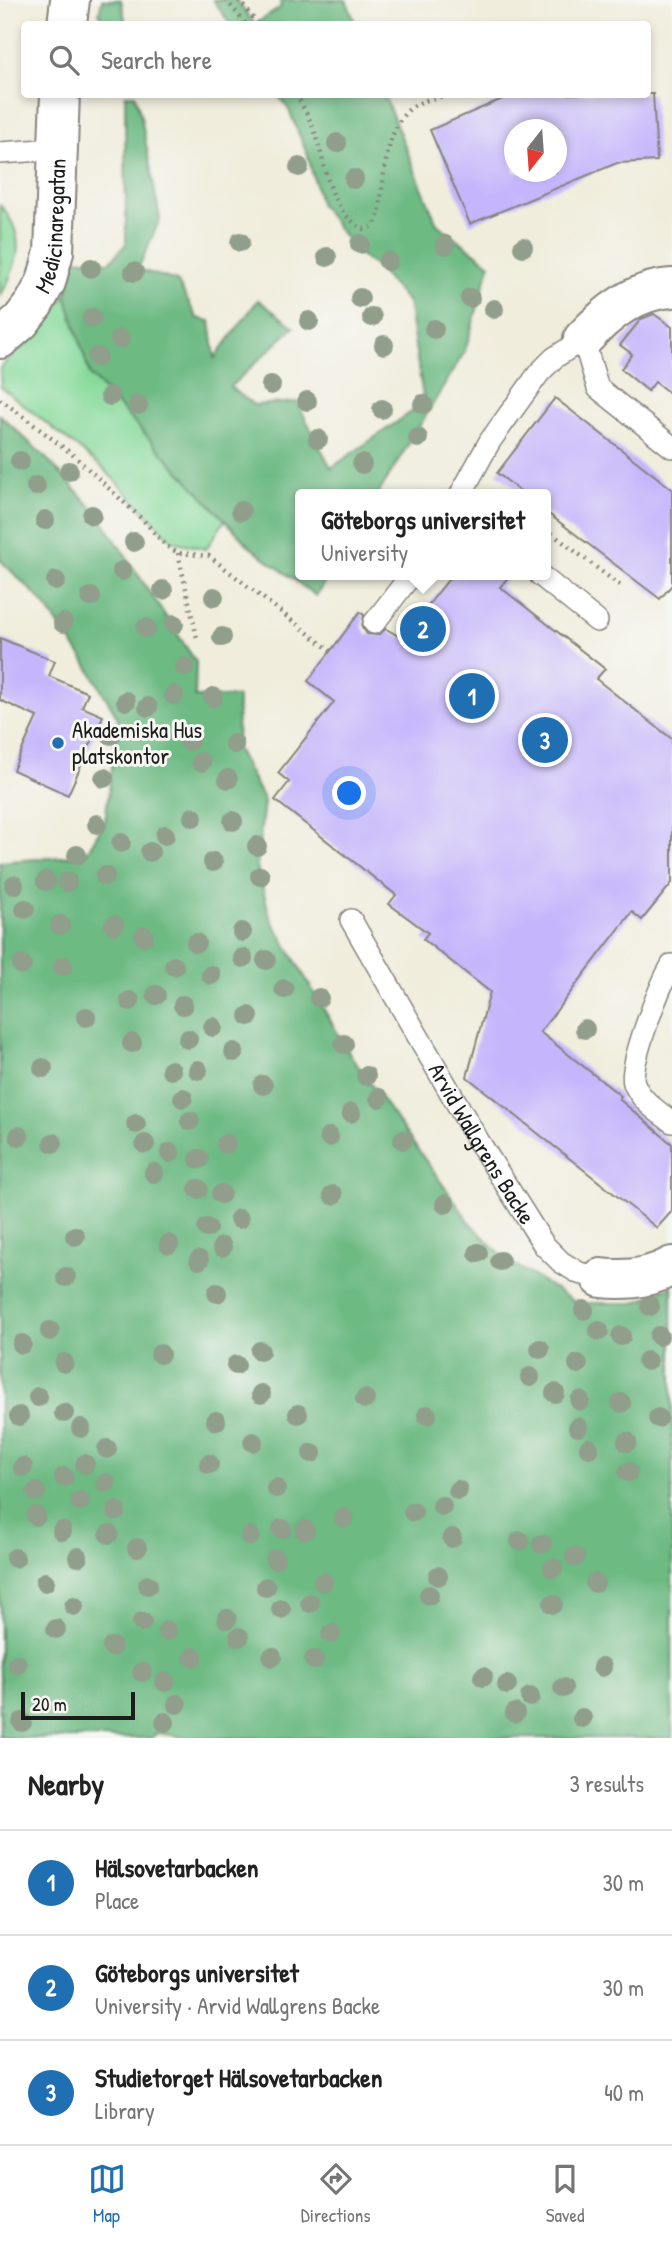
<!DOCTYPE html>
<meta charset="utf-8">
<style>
:root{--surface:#fff;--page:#f6f6f6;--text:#222;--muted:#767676;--line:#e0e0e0;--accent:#1f6fb2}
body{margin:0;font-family:"Patrick Hand",sans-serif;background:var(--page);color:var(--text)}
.compass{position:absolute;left:504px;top:119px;width:63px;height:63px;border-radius:50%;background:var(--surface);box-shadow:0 4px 10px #0003;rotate:197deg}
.scale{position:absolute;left:21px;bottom:18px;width:114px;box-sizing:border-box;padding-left:7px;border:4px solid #1c1c1c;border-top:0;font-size:19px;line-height:24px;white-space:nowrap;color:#1c1c1c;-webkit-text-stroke:5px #f6f6f2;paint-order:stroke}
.you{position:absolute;left:350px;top:794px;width:24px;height:24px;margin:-18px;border:5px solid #fff;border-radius:50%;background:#1a73e8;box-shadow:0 0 0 10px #1a73e833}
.badge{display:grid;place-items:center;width:46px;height:46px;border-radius:50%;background:var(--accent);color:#fff;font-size:23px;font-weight:700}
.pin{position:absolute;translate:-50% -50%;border:4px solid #fff;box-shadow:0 2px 7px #0006}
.popup{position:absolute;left:295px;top:489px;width:256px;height:91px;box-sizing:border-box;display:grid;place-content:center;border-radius:7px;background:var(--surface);filter:drop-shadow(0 2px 5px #0005);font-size:23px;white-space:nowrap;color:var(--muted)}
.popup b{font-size:26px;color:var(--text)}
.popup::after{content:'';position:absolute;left:50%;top:100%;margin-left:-14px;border:14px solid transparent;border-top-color:var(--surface)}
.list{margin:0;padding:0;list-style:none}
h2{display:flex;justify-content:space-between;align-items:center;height:91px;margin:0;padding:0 28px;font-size:30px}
h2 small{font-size:23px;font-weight:400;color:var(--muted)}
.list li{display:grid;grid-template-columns:46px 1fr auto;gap:21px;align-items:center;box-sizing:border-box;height:105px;padding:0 28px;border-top:2px solid var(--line)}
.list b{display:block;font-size:26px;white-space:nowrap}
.list p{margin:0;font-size:23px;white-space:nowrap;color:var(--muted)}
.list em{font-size:23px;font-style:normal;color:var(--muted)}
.icon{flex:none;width:38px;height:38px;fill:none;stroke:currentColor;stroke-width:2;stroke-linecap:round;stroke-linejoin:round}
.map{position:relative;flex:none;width:672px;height:1738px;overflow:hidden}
.search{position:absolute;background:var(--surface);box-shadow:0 4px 10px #0003;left:21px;right:21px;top:21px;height:77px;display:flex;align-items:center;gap:18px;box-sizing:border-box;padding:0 24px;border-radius:7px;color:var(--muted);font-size:26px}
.sheet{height:406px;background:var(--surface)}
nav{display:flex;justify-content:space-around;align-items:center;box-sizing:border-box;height:98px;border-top:2px solid var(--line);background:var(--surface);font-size:19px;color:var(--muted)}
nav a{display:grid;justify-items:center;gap:4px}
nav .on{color:var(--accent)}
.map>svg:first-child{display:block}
</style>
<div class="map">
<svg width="672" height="1738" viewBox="0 0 672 1738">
<rect width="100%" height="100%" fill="#f6f6f2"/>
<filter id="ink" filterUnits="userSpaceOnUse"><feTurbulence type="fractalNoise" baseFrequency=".0143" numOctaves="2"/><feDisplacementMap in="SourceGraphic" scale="14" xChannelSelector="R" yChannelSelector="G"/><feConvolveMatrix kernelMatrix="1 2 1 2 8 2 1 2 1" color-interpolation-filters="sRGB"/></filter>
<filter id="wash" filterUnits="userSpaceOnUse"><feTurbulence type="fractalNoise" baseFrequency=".00686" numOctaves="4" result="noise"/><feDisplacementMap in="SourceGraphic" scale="28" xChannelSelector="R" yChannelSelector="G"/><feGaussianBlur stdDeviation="1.57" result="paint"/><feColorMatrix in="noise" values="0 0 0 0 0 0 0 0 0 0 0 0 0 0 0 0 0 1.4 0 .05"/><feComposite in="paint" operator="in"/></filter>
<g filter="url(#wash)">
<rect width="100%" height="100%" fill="#f0eddc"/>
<!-- green -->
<path fill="#87da9b" stroke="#527b5c" stroke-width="2" d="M 0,205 C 28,237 19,263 0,297 Z
M 66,295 L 90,375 L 225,520 L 206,549 L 173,541 L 104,469 L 1,387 L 0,369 L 9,358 L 31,340 Z"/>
<!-- forest -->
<path fill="#6dba83" stroke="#446b50" stroke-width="2" d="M 102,0 L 121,0 L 126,24 L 106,24 L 99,13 Z
M 213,0 L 236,0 L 255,24 L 230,24 Z
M 281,0 L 346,0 L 356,24 L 255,24 L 280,8 Z
M 125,95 L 135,95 L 141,117 L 160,219 L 138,269 L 177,281 L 197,318 L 210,321 L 215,358 L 258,300 L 294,327 L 230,387 L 254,405 L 297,402 L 331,468 L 424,403 L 408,302 L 375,266 L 356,252 L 320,204 L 308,156 L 289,110 L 278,95 L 384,95 L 437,224 L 490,264 L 465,351 L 378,494 L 300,494 L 300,575 L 329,575 L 316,596 L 250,547 L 90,375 L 66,295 L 75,259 L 110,262 L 126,244 Z
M 0,415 L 48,460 L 98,514 L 196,662 L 195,697 L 238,697 L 237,749 L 264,801 L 257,866 L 270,917 L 351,1056 L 471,1224 L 503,1257 L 577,1303 L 635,1303 L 672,1286 L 672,1738 L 192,1738 L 157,1733 L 152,1738 L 0,1738 L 0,862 L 85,855 L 105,821 L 118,718 L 84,660 L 40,599 L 0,560 Z"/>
<g id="blocks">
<!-- building -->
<path fill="#c4b5fc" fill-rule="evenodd" d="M 514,94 L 653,94 L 657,161 L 617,163 L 470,224 L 430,130 ZM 514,130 L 556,130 L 556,172 L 514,172 Z
M 654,314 L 672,327 L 672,395 L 655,382 L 648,391 L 621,369 L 632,354 L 620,345 L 641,319 Z
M 555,398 L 672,489 L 672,585 L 660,599 L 545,511 L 545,494 L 524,494 L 497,473 Z
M 452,575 L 510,575 L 500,587 L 605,669 L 596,679 L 672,739 L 672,883 L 642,920 L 632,912 L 540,1032 L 621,1096 L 619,1099 L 672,1144 L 672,1211 L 657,1228 L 467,1077 L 490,992 L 423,939 L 428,933 L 389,904 L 396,895 L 275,800 L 289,782 L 278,773 L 334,702 L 308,681 L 360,612 L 364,615 L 362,627 L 367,634 L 378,635 L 386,629 L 402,638 Z
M 0,638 L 55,661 L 49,676 L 88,693 L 82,707 L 103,716 L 68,795 L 13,770 L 37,717 L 0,700 Z"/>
</g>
</g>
<g filter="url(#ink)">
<use href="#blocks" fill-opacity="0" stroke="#86847c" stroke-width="2"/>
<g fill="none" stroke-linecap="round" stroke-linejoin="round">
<!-- lane casing -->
<g stroke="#86847c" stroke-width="24">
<g id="lane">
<path d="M 0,153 L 56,149"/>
<path d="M 461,494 L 490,441 L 539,373 L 554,358 L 583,339 L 598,388 L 672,447"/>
<path d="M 540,575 L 597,621"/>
<path d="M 374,623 L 411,575"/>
<path id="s1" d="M 351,920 L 479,1142 L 544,1245 L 561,1262 L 579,1273 L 601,1278"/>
<path d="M 672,965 C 661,983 628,1065 634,1083 C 641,1101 657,1111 672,1122"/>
</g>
</g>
<!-- street casing -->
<g stroke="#86847c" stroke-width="42">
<g id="street">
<path d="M 67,24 L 70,0"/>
<path id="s2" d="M 0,339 L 21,321 L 34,304 L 46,282 L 54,252 L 60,94"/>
<path d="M 583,339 C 607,313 635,290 672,288"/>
<path d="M 601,1278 C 626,1281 649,1279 672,1266"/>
</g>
</g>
<!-- path -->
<path stroke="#86847c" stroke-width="4.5" stroke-dasharray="2 5" stroke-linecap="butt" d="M 226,0 L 246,24
M 239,0 L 258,24
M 296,94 C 304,109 313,124 317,139 C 327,172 330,212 364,229 L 374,226 L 379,214 C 384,182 384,121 417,104 C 425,100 435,98 444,96
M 0,399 L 72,454 L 144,521 L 166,546 L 178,553 L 209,556 L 331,651
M 546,529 L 623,588
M 178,553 L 197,638"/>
<!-- lane -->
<use href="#lane" stroke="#fff" stroke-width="21"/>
<!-- street -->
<use href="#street" stroke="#fff" stroke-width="38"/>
</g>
<!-- trees -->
<g fill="#909e8b">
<circle cx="337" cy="143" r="10"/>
<circle cx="299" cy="167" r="10"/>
<circle cx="354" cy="179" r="10"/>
<circle cx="240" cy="242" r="10"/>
<circle cx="360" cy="244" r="10"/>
<circle cx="445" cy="245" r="10"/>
<circle cx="523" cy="247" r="10"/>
<circle cx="327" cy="257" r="10"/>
<circle cx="388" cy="261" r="10"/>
<circle cx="91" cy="268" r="10"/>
<circle cx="134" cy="272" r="10"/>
<circle cx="360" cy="298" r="10"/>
<circle cx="470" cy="298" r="10"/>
<circle cx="494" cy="309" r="10"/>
<circle cx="372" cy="317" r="10"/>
<circle cx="92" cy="318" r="10"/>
<circle cx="309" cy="321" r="10"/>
<circle cx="434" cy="329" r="10"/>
<circle cx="120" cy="339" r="10"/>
<circle cx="384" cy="345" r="10"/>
<circle cx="97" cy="357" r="10"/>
<circle cx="271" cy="385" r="10"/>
<circle cx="110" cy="396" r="10"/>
<circle cx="307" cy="401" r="10"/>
<circle cx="423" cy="404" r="10"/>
<circle cx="138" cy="405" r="10"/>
<circle cx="382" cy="409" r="10"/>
<circle cx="418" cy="438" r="10"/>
<circle cx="318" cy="439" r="10"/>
<circle cx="20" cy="461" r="10"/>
<circle cx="362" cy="464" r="10"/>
<circle cx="69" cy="471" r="10"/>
<circle cx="36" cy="486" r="10"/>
<circle cx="241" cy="511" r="10"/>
<circle cx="92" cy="515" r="10"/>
<circle cx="45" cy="520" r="10"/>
<circle cx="134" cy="542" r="10"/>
<circle cx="122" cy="571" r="10"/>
<circle cx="56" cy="581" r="10"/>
<circle cx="163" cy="590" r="10"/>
<circle cx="91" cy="597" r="10"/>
<circle cx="214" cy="597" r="10"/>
<circle cx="63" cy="623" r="10"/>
<circle cx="174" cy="624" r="10"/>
<circle cx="146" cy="628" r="10"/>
<circle cx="222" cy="637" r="10"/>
<circle cx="185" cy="667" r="10"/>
<circle cx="174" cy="695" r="10"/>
<circle cx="213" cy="697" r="10"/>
<circle cx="126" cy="701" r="10"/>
<circle cx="148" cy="707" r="10"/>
<circle cx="111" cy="735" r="10"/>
<circle cx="189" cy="741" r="10"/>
<circle cx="234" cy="744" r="10"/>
<circle cx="201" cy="762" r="10"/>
<circle cx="104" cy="778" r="10"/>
<circle cx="228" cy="779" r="10"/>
<circle cx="193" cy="817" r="10"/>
<circle cx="233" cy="821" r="10"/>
<circle cx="97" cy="824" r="10"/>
<circle cx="165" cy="835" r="10"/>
<circle cx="121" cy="843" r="10"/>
<circle cx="257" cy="846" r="10"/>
<circle cx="150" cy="852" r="10"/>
<circle cx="77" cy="855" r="10"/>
<circle cx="213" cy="862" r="10"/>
<circle cx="105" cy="876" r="10"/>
<circle cx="260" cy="876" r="10"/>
<circle cx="46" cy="881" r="10"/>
<circle cx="67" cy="882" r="10"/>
<circle cx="14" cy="885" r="10"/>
<circle cx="25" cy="909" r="10"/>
<circle cx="60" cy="925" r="10"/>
<circle cx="114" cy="925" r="10"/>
<circle cx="242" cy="932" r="10"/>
<circle cx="144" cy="936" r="10"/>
<circle cx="196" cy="943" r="10"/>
<circle cx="243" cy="958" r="10"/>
<circle cx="266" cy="960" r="10"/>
<circle cx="22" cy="965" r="10"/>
<circle cx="63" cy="966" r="10"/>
<circle cx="174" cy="966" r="10"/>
<circle cx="211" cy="975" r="10"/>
<circle cx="284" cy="989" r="10"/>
<circle cx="156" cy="995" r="10"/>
<circle cx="319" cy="998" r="10"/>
<circle cx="130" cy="1001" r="10"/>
<circle cx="183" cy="1005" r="10"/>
<circle cx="249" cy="1016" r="10"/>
<circle cx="86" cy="1017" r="10"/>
<circle cx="213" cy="1027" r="10"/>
<circle cx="585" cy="1029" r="10"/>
<circle cx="188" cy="1039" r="10"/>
<circle cx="132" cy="1043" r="10"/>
<circle cx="344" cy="1044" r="10"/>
<circle cx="234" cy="1052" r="10"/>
<circle cx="43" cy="1068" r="10"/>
<circle cx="171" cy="1070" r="10"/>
<circle cx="198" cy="1070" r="10"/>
<circle cx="366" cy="1076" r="10"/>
<circle cx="263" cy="1085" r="10"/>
<circle cx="183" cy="1098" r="10"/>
<circle cx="379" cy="1098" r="10"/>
<circle cx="351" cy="1113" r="10"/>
<circle cx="190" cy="1121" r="10"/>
<circle cx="136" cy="1124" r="10"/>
<circle cx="19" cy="1136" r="10"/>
<circle cx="329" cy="1137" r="10"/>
<circle cx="403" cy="1140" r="10"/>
<circle cx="53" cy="1143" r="10"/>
<circle cx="145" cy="1144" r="10"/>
<circle cx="226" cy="1144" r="10"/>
<circle cx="170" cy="1153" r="10"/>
<circle cx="199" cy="1159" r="10"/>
<circle cx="154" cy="1173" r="10"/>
<circle cx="198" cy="1189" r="10"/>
<circle cx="221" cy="1194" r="10"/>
<circle cx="333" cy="1195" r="10"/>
<circle cx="445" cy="1204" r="10"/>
<circle cx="239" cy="1219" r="10"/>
<circle cx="207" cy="1228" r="10"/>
<circle cx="75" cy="1236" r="10"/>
<circle cx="169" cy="1244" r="10"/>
<circle cx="222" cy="1247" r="10"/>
<circle cx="478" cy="1253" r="10"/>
<circle cx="199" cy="1260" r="10"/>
<circle cx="500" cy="1261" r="10"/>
<circle cx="66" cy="1277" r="10"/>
<circle cx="217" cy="1293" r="10"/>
<circle cx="650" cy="1306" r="10"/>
<circle cx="584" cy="1310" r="10"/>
<circle cx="50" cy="1331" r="10"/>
<circle cx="599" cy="1331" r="10"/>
<circle cx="621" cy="1336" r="10"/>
<circle cx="659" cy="1336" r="10"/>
<circle cx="22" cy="1344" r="10"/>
<circle cx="540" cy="1349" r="10"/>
<circle cx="260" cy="1351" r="10"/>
<circle cx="160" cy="1354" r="10"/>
<circle cx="647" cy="1361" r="10"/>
<circle cx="64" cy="1363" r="10"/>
<circle cx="578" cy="1364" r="10"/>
<circle cx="236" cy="1365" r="10"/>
<circle cx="530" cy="1377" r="10"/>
<circle cx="555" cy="1393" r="10"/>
<circle cx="261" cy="1394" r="10"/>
<circle cx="38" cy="1397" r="10"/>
<circle cx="365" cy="1399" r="10"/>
<circle cx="580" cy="1401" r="10"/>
<circle cx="621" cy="1403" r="10"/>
<circle cx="64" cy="1413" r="10"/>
<circle cx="298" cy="1414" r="10"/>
<circle cx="427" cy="1415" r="10"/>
<circle cx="19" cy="1416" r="10"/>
<circle cx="658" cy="1418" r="10"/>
<circle cx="216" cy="1421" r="10"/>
<circle cx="578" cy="1427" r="10"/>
<circle cx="81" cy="1428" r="10"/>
<circle cx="253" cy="1442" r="10"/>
<circle cx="627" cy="1442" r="10"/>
<circle cx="589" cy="1448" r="10"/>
<circle cx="107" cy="1449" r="10"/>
<circle cx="312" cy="1453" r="10"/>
<circle cx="85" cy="1464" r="10"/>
<circle cx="209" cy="1464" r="10"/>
<circle cx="23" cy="1467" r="10"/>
<circle cx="628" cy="1472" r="10"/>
<circle cx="64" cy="1477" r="10"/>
<circle cx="106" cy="1483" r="10"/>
<circle cx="276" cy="1488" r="10"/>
<circle cx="458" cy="1490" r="10"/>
<circle cx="36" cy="1492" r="10"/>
<circle cx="80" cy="1501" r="10"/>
<circle cx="442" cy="1506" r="10"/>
<circle cx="116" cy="1511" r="10"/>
<circle cx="413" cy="1512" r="10"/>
<circle cx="36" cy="1516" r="10"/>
<circle cx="344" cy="1518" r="10"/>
<circle cx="282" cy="1529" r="10"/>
<circle cx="305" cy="1530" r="10"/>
<circle cx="62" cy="1531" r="10"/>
<circle cx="109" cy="1534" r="10"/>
<circle cx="250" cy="1536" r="10"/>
<circle cx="452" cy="1538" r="10"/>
<circle cx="520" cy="1541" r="10"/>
<circle cx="542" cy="1544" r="10"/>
<circle cx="137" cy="1548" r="10"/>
<circle cx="78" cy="1557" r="10"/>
<circle cx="575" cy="1557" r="10"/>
<circle cx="15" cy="1558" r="10"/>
<circle cx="275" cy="1559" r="10"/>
<circle cx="553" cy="1568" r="10"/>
<circle cx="438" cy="1576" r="10"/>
<circle cx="45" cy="1582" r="10"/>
<circle cx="323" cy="1582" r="10"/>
<circle cx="595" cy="1583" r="10"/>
<circle cx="148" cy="1585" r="10"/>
<circle cx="266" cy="1587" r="10"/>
<circle cx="429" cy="1595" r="10"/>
<circle cx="310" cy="1603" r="10"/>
<circle cx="553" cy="1604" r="10"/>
<circle cx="74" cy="1606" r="10"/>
<circle cx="281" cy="1609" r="10"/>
<circle cx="227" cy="1619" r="10"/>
<circle cx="142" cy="1622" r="10"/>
<circle cx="56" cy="1629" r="10"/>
<circle cx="167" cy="1631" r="10"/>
<circle cx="331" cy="1634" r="10"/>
<circle cx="239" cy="1637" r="10"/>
<circle cx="112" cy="1647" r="10"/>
<circle cx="193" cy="1657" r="10"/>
<circle cx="272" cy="1657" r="10"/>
<circle cx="314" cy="1660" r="10"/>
<circle cx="17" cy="1664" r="10"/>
<circle cx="602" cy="1667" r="10"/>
<circle cx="142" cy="1672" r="10"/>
<circle cx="483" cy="1677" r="10"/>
<circle cx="165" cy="1682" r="10"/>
<circle cx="507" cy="1685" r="10"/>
<circle cx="563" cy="1688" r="10"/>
<circle cx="530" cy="1697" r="10"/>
<circle cx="177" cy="1704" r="10"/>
<circle cx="515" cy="1713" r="10"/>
<circle cx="582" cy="1718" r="10"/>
<circle cx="22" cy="1722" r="10"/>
<circle cx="165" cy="1722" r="10"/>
</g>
</g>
<!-- markers -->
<circle fill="#1f6fb2" stroke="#f6f6f2" stroke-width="2.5" cx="58" cy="743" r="7"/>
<g text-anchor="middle" stroke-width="6" stroke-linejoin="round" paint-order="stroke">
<!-- street labels -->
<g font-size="23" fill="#1c1c1c" stroke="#f6f6f2">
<text dy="8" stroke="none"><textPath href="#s2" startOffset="131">Medicinaregatan</textPath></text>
<text dy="8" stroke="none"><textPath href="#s1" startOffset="259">Arvid Wallgrens Backe</textPath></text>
</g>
<!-- poi labels -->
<g font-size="23" fill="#1c1c1c" stroke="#f6f6f2" text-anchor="start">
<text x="72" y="738">Akademiska Hus<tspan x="72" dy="26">platskontor</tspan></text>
</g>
</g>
</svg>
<svg class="compass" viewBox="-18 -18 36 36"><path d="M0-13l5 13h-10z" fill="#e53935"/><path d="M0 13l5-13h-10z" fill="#767676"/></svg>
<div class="scale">20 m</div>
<div class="you"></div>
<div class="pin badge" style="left:472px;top:696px">1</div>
<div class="pin badge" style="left:423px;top:629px">2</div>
<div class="popup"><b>Göteborgs universitet</b>University</div>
<div class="pin badge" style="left:545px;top:740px">3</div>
<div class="search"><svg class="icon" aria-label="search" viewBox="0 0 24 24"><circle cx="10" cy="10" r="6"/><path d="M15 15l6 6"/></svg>Search here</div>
</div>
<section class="sheet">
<h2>Nearby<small>3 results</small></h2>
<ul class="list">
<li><span class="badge">1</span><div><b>Hälsovetarbacken</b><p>Place</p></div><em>30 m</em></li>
<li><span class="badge">2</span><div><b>Göteborgs universitet</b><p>University · Arvid Wallgrens Backe</p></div><em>30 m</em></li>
<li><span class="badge">3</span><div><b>Studietorget Hälsovetarbacken</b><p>Library</p></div><em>40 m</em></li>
</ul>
</section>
<nav>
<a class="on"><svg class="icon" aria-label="map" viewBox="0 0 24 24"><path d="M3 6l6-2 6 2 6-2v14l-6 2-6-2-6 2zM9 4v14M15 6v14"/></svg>Map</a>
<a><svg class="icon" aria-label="directions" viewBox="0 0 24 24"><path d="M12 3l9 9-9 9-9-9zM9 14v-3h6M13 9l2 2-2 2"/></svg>Directions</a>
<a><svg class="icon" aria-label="saved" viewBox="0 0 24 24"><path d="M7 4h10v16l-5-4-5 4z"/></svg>Saved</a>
</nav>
